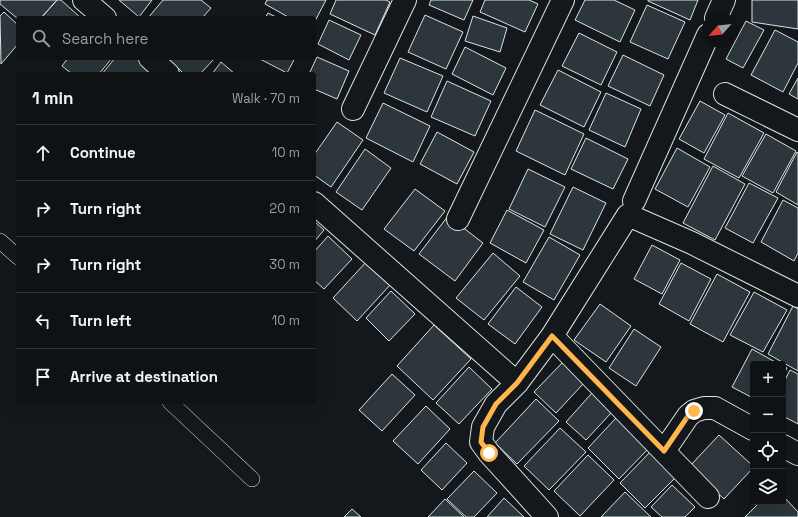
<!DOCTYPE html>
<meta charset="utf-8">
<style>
:root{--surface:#0f1215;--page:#1d2022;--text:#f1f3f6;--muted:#9b9ea0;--line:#2f3234}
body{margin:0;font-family:"Space Grotesk",sans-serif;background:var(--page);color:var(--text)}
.controls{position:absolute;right:12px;bottom:12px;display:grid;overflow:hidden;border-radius:4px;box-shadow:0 4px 16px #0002}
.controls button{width:36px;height:36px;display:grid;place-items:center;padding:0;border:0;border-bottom:1px solid var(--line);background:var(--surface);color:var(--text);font:20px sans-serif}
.compass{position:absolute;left:702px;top:12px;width:36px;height:36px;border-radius:50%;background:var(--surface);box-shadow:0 4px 16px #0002;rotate:243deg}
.stop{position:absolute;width:12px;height:12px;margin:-9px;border:3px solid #ffb74d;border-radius:50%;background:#fff}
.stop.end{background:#ffb74d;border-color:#fff;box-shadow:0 1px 4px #0008}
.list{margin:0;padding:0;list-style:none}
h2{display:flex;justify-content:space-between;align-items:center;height:52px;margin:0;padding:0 16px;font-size:17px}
h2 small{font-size:13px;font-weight:400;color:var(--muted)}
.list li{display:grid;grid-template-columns:26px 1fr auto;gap:12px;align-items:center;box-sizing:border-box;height:56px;padding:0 16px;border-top:1px solid var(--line)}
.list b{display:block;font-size:15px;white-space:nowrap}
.list em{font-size:13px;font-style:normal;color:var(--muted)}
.icon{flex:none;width:22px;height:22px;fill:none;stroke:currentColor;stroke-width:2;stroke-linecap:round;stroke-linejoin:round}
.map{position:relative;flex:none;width:798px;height:517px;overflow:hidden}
.search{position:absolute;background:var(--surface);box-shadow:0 4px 16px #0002;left:16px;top:16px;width:300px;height:44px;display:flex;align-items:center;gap:10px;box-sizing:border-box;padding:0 14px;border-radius:4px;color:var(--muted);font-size:15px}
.panel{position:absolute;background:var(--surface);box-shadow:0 4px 16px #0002;left:16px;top:72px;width:300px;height:332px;border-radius:4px}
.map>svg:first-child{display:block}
</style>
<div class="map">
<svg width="798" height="517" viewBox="0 0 798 517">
<rect width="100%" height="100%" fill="#14181c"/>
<!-- building -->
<path fill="#2c363c" stroke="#d8e6dc" d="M 0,0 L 57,0 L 41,18 L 18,18 L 18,19 L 0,4 Z
M 57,0 L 61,0 L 81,18 L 41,18 Z
M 119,0 L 152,0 L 139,17 Z
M 163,0 L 201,0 L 211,8 L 202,18 L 148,18 Z
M 267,0 L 326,0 L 314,23 L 314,18 L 290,18 L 265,4 Z
M 336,0 L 386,0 L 390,2 L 375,35 L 330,14 Z
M 431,0 L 473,0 L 464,20 L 429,5 Z
M 485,0 L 529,0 L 538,4 L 525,32 L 480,12 Z
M 585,0 L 614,0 L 635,10 L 620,42 L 575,20 Z
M 648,0 L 698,0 L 690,20 L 648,1 Z
M 752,0 L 798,0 L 798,29 L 752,22 Z
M 647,5 L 685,22 L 668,59 L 630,42 Z
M 4,12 L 18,25 L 18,44 L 1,64 L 0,16 Z
M 268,13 L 278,18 L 265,18 Z
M 425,15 L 463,32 L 446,69 L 408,52 Z
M 473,16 L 507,28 L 500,52 L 465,41 Z
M 329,20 L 361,35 L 349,60 L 318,44 Z
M 746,21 L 764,30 L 743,68 L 726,59 Z
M 775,30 L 798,42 L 798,63 L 783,92 L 751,75 Z
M 579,33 L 617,52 L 601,85 L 562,66 Z
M 465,47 L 506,68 L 493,95 L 452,74 Z
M 623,55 L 664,75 L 650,106 L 608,86 Z
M 317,57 L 349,71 L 337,99 L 314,89 L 314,74 L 309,74 Z
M 68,58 L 112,58 L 99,74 L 72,74 L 62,66 Z
M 115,58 L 141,58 L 160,74 L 102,74 Z
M 172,58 L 213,58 L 214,59 L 200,74 L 184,74 L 170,60 Z
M 258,58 L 295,58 L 287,73 Z
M 400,58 L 443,76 L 427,112 L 384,93 Z
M 221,62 L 235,74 L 212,74 Z
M 558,70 L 601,92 L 584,127 L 540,105 Z
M 798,78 L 798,99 L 789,94 Z
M 447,81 L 491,101 L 475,136 L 431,117 Z
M 606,93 L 641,109 L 625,147 L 589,130 Z
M 700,101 L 725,115 L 704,153 L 679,139 Z
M 383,103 L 430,126 L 413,162 L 366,138 Z
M 535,110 L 584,134 L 565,175 L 516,151 Z
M 728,113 L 764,133 L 739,178 L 704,159 Z
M 337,122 L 363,140 L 331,187 L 314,175 L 314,155 Z
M 437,132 L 474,152 L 457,184 L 420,164 Z
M 766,134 L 796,151 L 773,193 L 742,176 Z
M 586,138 L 628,159 L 613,189 L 571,169 Z
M 677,148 L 710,167 L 688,207 L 655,189 Z
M 365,149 L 391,168 L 362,210 L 336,192 Z
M 797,152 L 798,153 L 798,205 L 776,192 Z
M 713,166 L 745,184 L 715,240 L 683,223 Z
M 528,169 L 565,187 L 545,227 L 509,209 Z
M 749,183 L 778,198 L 753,243 L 725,228 Z
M 573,187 L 606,203 L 583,250 L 550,234 Z
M 415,189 L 445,211 L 414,251 L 384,229 Z
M 783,200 L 798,208 L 798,253 L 794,261 L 761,242 Z
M 507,210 L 544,230 L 526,263 L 490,243 Z
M 448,216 L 483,243 L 455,281 L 419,254 Z
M 314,221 L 324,230 L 314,242 Z
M 328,236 L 352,259 L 324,289 L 314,280 L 314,252 Z
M 549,237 L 580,255 L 554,300 L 523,282 Z
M 652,245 L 680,260 L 662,294 L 634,279 Z
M 493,253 L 520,276 L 484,320 L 456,298 Z
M 367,261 L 391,284 L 357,321 L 333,298 Z
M 681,263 L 711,279 L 689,321 L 659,304 Z
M 717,274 L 750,292 L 723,342 L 690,324 Z
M 516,287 L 542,307 L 515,344 L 488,324 Z
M 391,291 L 415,314 L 389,341 L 366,318 Z
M 754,292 L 787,310 L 763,352 L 730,335 Z
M 600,304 L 631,326 L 606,362 L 574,340 Z
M 793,306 L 798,309 L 798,371 L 768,354 Z
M 434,325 L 471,359 L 433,400 L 397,366 Z
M 634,329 L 661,347 L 636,386 L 609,368 Z
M 752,349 L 779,364 L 753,364 L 753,398 L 732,387 Z
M 563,362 L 584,383 L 556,413 L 534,392 Z
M 783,366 L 787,368 L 783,376 Z
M 469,367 L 492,389 L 459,424 L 436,403 Z
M 790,370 L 798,374 L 798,424 L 783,416 L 783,384 Z
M 392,374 L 415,395 L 382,431 L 359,410 Z
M 592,393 L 612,412 L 586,440 L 566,422 Z
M 536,399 L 559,421 L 517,464 L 495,443 Z
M 426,406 L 450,429 L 418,464 L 393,441 Z
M 617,417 L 649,448 L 619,479 L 588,448 Z
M 560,428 L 586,452 L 549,490 L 524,466 Z
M 719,435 L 753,466 L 753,468 L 724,499 L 689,467 Z
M 446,443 L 467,463 L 442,490 L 421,470 Z
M 652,450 L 678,475 L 645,508 L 620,483 Z
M 588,455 L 614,480 L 580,516 L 554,491 Z
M 474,471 L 497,493 L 474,517 L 466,517 L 447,499 Z
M 672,485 L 695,507 L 685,517 L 662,517 L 651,507 Z
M 625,492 L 651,517 L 601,517 Z
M 783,496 L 798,512 L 798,517 L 745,517 L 760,502 L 783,502 Z
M 504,498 L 524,517 L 487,517 Z
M 445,499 L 464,517 L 428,517 Z
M 352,509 L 361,517 L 344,517 Z"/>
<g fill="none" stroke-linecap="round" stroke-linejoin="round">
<!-- service casing -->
<g stroke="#d8e6dc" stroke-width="16">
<path id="service" d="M 0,241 L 18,257
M 170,402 L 252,479"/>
</g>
<!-- minor casing -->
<g stroke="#d8e6dc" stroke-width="24">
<path id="minor" d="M 84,0 L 105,18
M 716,18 L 724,0
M 150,58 L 168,74
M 725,94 L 798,130
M 353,109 L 405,0
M 634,201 L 708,35
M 314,203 L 517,383
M 458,219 L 563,0
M 552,336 L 708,497
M 783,446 L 798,454
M 664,451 L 688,416 L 694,411 L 704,408 L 715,408 L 753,429
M 547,517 L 489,453 L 481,442 L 483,427 L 496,404 L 517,383 L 552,336 L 628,215 L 692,243 L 798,296"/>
</g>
<!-- service -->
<use href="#service" stroke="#14181c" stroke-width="15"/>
<!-- minor -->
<use href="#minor" stroke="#14181c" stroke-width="22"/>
</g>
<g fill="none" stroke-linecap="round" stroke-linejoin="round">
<!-- route -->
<path stroke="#ffb74d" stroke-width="5" d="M 489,453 L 481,442 L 483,427 L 496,404 L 517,383 L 552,336 L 664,451 L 688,416 L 694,411"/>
</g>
</svg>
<div class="controls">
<button>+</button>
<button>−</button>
<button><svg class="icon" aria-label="locate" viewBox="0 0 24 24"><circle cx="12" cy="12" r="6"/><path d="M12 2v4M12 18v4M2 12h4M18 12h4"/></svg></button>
<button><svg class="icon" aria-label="layers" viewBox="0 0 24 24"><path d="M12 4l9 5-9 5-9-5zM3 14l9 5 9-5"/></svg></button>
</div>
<svg class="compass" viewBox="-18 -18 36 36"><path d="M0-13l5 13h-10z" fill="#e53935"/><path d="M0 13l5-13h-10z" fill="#9b9ea0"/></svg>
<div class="stop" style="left:489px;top:453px"></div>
<div class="stop end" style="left:694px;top:411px"></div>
<div class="search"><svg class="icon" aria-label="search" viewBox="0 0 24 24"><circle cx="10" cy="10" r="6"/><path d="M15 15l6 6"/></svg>Search here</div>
<section class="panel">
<h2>1 min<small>Walk · 70 m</small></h2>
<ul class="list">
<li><svg class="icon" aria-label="ahead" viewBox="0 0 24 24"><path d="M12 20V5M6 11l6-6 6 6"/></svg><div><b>Continue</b></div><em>10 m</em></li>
<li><svg class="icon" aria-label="right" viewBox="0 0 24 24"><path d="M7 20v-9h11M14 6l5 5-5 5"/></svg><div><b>Turn right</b></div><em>20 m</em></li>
<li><svg class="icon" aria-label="right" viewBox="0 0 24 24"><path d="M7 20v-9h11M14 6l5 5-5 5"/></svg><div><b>Turn right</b></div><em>30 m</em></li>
<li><svg class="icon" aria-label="left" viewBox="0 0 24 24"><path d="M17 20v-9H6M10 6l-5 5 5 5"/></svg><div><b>Turn left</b></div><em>10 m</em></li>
<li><svg class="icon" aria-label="arrive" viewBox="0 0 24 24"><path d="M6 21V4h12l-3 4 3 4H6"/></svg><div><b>Arrive at destination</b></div></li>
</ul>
</section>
</div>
